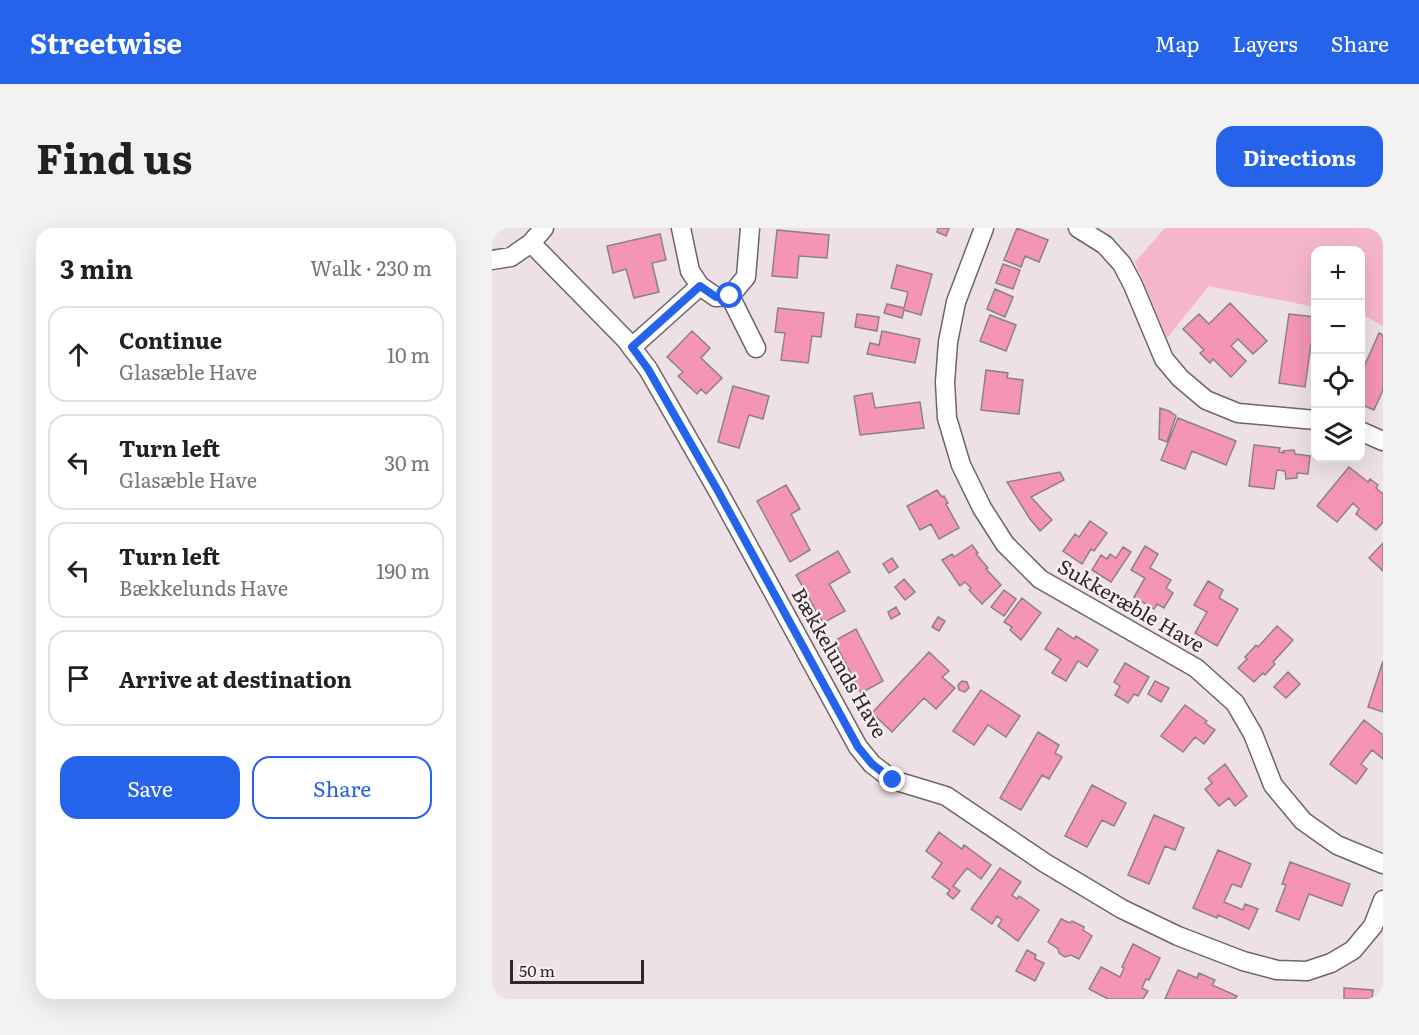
<!DOCTYPE html>
<meta charset="utf-8">
<style>
:root{--surface:#fff;--page:#f2f2f2;--text:#202124;--muted:#757577;--line:#e0e0e0;--accent:#2563eb}
body{margin:0;font-family:Literata,serif;background:var(--page);color:var(--text)}
.controls{position:absolute;right:18px;top:18px;display:grid;overflow:hidden;border-radius:12px;box-shadow:0 6px 24px #0002}
.controls button{width:54px;height:54px;display:grid;place-items:center;padding:0;border:0;border-bottom:2px solid var(--line);background:var(--surface);color:var(--text);font:30px sans-serif}
.scale{position:absolute;left:18px;bottom:15px;width:134px;box-sizing:border-box;padding-left:6px;border:3px solid #2d292a;border-top:0;font-size:16px;line-height:21px;white-space:nowrap;color:#2d292a;-webkit-text-stroke:4px #fbeff2;paint-order:stroke}
.stop{position:absolute;width:18px;height:18px;margin:-14px;border:4px solid #2563eb;border-radius:50%;background:#fff}
.stop.end{background:#2563eb;border-color:#fff;box-shadow:0 2px 6px #0008}
.list{margin:0;padding:0;list-style:none}
h2{display:flex;justify-content:space-between;align-items:center;height:78px;margin:0;padding:0 24px;font-size:26px}
h2 small{font-size:20px;font-weight:400;color:var(--muted)}
.list li{display:grid;grid-template-columns:39px 1fr auto;gap:18px;align-items:center;box-sizing:border-box;height:96px;margin:0 12px 12px;padding:0 12px;border:2px solid var(--line);border-radius:18px}
.list b{display:block;font-size:22px;white-space:nowrap}
.list p{margin:0;font-size:20px;white-space:nowrap;color:var(--muted)}
.list em{font-size:20px;font-style:normal;color:var(--muted)}
.actions{display:flex;gap:12px;padding:18px 24px}
.actions a{flex:1;padding:14px 0;border:2px solid var(--accent);border-radius:18px;text-align:center;font-size:21px;color:var(--accent)}
.actions .main{background:var(--accent);color:#fff}
.icon{flex:none;width:33px;height:33px;fill:none;stroke:currentColor;stroke-width:2;stroke-linecap:round;stroke-linejoin:round}
.map{position:relative;flex:none;width:891px;height:771px;overflow:hidden;border-radius:18px}
header{display:flex;align-items:center;gap:36px;box-sizing:border-box;height:84px;padding:0 30px;background:var(--accent);color:#fff}
header strong{font-size:28px}
nav{display:flex;gap:33px;margin-inline-start:auto;font-size:21px}
.intro{display:flex;align-items:center;justify-content:space-between;box-sizing:border-box;height:144px;padding:0 36px}
h1{margin:0;font-size:42px}
.button{padding:15px 27px;border-radius:18px;background:var(--accent);color:#fff;font-size:21px;font-weight:700}
main{display:flex;gap:36px;padding:0 36px}
aside{flex:1;background:var(--surface);border-radius:18px;box-shadow:0 6px 24px #0002}
.map>svg:first-child{display:block}
</style>
<header>
<strong>Streetwise</strong>
<nav><a>Map</a><a>Layers</a><a>Share</a></nav>
</header>
<div class="intro"><h1>Find us</h1><a class="button">Directions</a></div>
<main>
<aside>
<h2>3 min<small>Walk · 230 m</small></h2>
<ul class="list">
<li><svg class="icon" aria-label="ahead" viewBox="0 0 24 24"><path d="M12 20V5M6 11l6-6 6 6"/></svg><div><b>Continue</b><p>Glasæble Have</p></div><em>10 m</em></li>
<li><svg class="icon" aria-label="left" viewBox="0 0 24 24"><path d="M17 20v-9H6M10 6l-5 5 5 5"/></svg><div><b>Turn left</b><p>Glasæble Have</p></div><em>30 m</em></li>
<li><svg class="icon" aria-label="left" viewBox="0 0 24 24"><path d="M17 20v-9H6M10 6l-5 5 5 5"/></svg><div><b>Turn left</b><p>Bækkelunds Have</p></div><em>190 m</em></li>
<li><svg class="icon" aria-label="arrive" viewBox="0 0 24 24"><path d="M6 21V4h12l-3 4 3 4H6"/></svg><div><b>Arrive at destination</b></div></li>
</ul>
<div class="actions"><a class="main">Save</a><a>Share</a></div>
</aside>
<div class="map">
<svg width="891" height="771" viewBox="0 0 891 771">
<rect width="100%" height="100%" fill="#eee1e5"/>
<!-- green -->
<path fill="#f6b6ca" d="M 673,0 L 891,0 L 891,98 L 875,89 L 869,87 L 868,22 L 824,22 L 823,79 L 717,58 L 675,110 L 643,34 Z"/>
<!-- building -->
<path fill="#f495b5" stroke="#8c8184" stroke-width="1.5" d="M 446,0 L 457,0 L 454,8 L 445,4 Z
M 525,0 L 556,12 L 547,34 L 533,28 L 529,39 L 512,32 Z
M 285,2 L 337,7 L 335,30 L 307,28 L 305,50 L 280,48 Z
M 168,6 L 174,32 L 160,35 L 167,64 L 142,70 L 134,41 L 121,45 L 115,18 Z
M 511,36 L 528,42 L 521,61 L 504,55 Z
M 405,37 L 440,46 L 429,87 L 412,82 L 410,90 L 392,85 L 395,76 L 412,80 L 416,64 L 399,60 Z
M 503,61 L 521,69 L 513,89 L 495,81 Z
M 738,75 L 775,113 L 761,126 L 746,111 L 739,118 L 754,133 L 739,149 L 721,131 L 718,135 L 708,125 L 712,122 L 691,101 L 707,86 L 717,96 Z
M 286,80 L 332,85 L 329,109 L 320,108 L 316,135 L 289,132 L 293,105 L 283,104 Z
M 365,86 L 387,89 L 385,103 L 363,99 Z
M 797,86 L 823,89 L 824,116 L 819,116 L 813,159 L 787,155 Z
M 498,87 L 524,97 L 514,123 L 488,113 Z
M 200,103 L 218,120 L 209,130 L 230,150 L 214,166 L 209,161 L 205,166 L 186,148 L 191,144 L 175,129 Z
M 390,103 L 428,111 L 423,135 L 375,126 L 378,115 L 387,117 Z
M 887,105 L 891,107 L 891,162 L 882,182 L 868,176 L 868,148 Z
M 494,142 L 516,145 L 515,150 L 531,152 L 527,186 L 489,182 Z
M 241,158 L 277,168 L 271,191 L 257,187 L 247,220 L 226,214 Z
M 380,165 L 383,180 L 428,174 L 432,200 L 368,207 L 362,168 Z
M 668,180 L 677,183 L 684,188 L 675,214 L 667,211 Z
M 686,190 L 744,213 L 734,237 L 700,223 L 693,241 L 669,232 Z
M 762,217 L 788,220 L 787,224 L 792,225 L 791,223 L 802,222 L 803,226 L 818,228 L 816,246 L 805,245 L 805,250 L 794,251 L 793,243 L 785,242 L 782,261 L 757,258 Z
M 857,239 L 876,254 L 878,251 L 886,257 L 884,260 L 891,266 L 891,294 L 884,302 L 864,286 L 867,281 L 861,275 L 845,294 L 825,278 Z
M 568,244 L 572,252 L 539,269 L 560,292 L 548,303 L 538,291 L 515,254 Z
M 294,257 L 308,281 L 299,286 L 318,322 L 298,334 L 265,273 Z
M 445,262 L 450,269 L 452,268 L 456,275 L 454,276 L 467,300 L 447,311 L 439,296 L 428,302 L 415,278 Z
M 598,293 L 615,305 L 602,323 L 599,321 L 590,336 L 571,323 L 583,306 L 587,309 Z
M 891,315 L 891,343 L 877,330 Z
M 480,317 L 486,325 L 484,326 L 496,340 L 494,341 L 509,357 L 490,376 L 477,362 L 479,360 L 473,354 L 468,358 L 450,332 L 460,326 L 462,329 Z
M 653,318 L 666,326 L 658,340 L 679,352 L 674,360 L 681,365 L 672,380 L 665,376 L 662,381 L 642,369 L 653,350 L 639,342 Z
M 631,319 L 639,324 L 619,354 L 600,342 L 609,327 L 615,331 L 618,326 L 624,330 Z
M 346,323 L 358,344 L 337,356 L 353,383 L 331,395 L 304,347 Z
M 400,330 L 406,339 L 397,345 L 391,336 Z
M 412,351 L 423,364 L 413,372 L 403,359 Z
M 716,353 L 731,362 L 727,370 L 746,381 L 725,418 L 703,405 L 715,384 L 702,377 Z
M 512,362 L 524,371 L 512,388 L 499,379 Z
M 530,370 L 549,385 L 529,412 L 518,402 L 520,399 L 512,394 Z
M 404,379 L 408,386 L 399,391 L 396,384 Z
M 446,389 L 453,393 L 447,403 L 440,399 Z
M 785,398 L 801,412 L 781,434 L 783,436 L 773,447 L 771,445 L 762,454 L 746,440 L 755,431 L 753,429 L 764,417 L 766,419 Z
M 566,400 L 582,411 L 584,408 L 606,422 L 595,439 L 586,433 L 574,453 L 560,445 L 569,431 L 553,421 Z
M 364,401 L 391,453 L 369,465 L 342,413 Z
M 437,424 L 457,443 L 450,449 L 463,460 L 444,481 L 432,470 L 400,504 L 380,485 Z
M 891,433 L 891,484 L 876,479 Z
M 633,435 L 657,449 L 646,468 L 642,466 L 636,475 L 623,467 L 628,458 L 622,454 Z
M 796,444 L 808,456 L 794,470 L 782,459 Z
M 470,453 L 475,454 L 477,460 L 473,464 L 467,462 L 466,457 Z
M 663,453 L 677,460 L 669,474 L 656,466 Z
M 489,462 L 528,488 L 514,509 L 496,497 L 482,517 L 461,503 Z
M 693,477 L 715,493 L 713,495 L 723,502 L 712,516 L 703,509 L 691,524 L 669,508 Z
M 872,492 L 891,507 L 891,531 L 880,522 L 869,536 L 875,541 L 864,556 L 838,536 Z
M 546,504 L 567,517 L 563,525 L 570,529 L 557,551 L 550,547 L 529,582 L 508,570 Z
M 733,536 L 755,568 L 743,578 L 737,570 L 727,578 L 713,561 L 720,555 L 716,550 Z
M 600,557 L 634,575 L 622,598 L 610,592 L 595,619 L 573,608 Z
M 662,587 L 692,600 L 683,622 L 673,618 L 657,656 L 636,647 Z
M 447,604 L 470,621 L 472,617 L 499,637 L 489,651 L 475,640 L 461,658 L 468,663 L 461,671 L 455,666 L 458,662 L 440,649 L 450,635 L 434,623 Z
M 726,622 L 759,636 L 749,659 L 740,656 L 732,674 L 751,682 L 753,676 L 766,681 L 757,701 L 726,687 L 725,690 L 701,680 Z
M 798,634 L 858,656 L 850,678 L 817,666 L 807,692 L 784,683 L 794,657 L 790,656 Z
M 508,640 L 529,654 L 520,667 L 525,671 L 527,668 L 547,682 L 526,713 L 506,698 L 510,692 L 505,688 L 500,696 L 479,681 Z
M 569,691 L 578,695 L 580,693 L 592,699 L 591,702 L 600,708 L 587,731 L 579,727 L 573,729 L 567,725 L 566,721 L 556,714 Z
M 641,716 L 668,730 L 657,752 L 654,751 L 650,760 L 656,763 L 651,771 L 616,771 L 597,761 L 609,739 L 628,749 L 632,740 L 630,739 Z
M 535,722 L 544,727 L 543,731 L 552,735 L 543,753 L 524,743 Z
M 686,742 L 705,750 L 707,745 L 723,752 L 720,757 L 745,768 L 743,771 L 673,771 Z
M 852,760 L 881,762 L 880,771 L 852,771 Z"/>
<g fill="none" stroke-linecap="round" stroke-linejoin="round">
<!-- minor casing -->
<g stroke="#6f6467" stroke-width="21">
<path id="minor" d="M 189,0 L 198,43 L 208,58 L 224,69 L 238,68 L 254,49 L 258,0
M 492,0 L 464,74 L 456,114 L 453,154 L 455,190 L 469,237 L 490,280 L 513,316 L 548,351 L 704,440 L 743,475 L 761,506 L 781,557 L 811,593 L 845,617 L 891,636
M 586,0 L 613,17 L 630,36 L 641,57 L 672,131 L 688,150 L 714,172 L 746,185 L 824,192
M 39,15 L 134,112 L 156,141 L 226,263 L 366,519 L 380,536 L 401,552 L 454,568 L 553,635 L 630,681 L 686,708 L 751,733 L 785,742 L 815,743 L 839,735 L 861,722 L 881,698 L 891,672
M 0,32 L 19,29 L 39,15 L 52,0
M 238,68 L 264,120
M 140,119 L 208,58
M 868,203 L 891,213"/>
</g>
<!-- minor -->
<use href="#minor" stroke="#fff" stroke-width="18"/>
</g>
<g fill="none" stroke-linecap="round" stroke-linejoin="round">
<!-- route -->
<path stroke="#2563eb" stroke-width="8" d="M 238,68 L 224,69 L 208,58 L 140,119 L 156,141 L 226,263 L 366,519 L 380,536 L 401,552"/>
</g>
<g text-anchor="middle" stroke-width="4.5" stroke-linejoin="round" paint-order="stroke">
<!-- street labels -->
<g font-size="20" fill="#2d292a" stroke="#fbeff2">
<text transform="translate(639 378) rotate(30)" y="7">Sukkeræble Have</text>
<text transform="translate(347 435) rotate(60)" y="7">Bækkelunds Have</text>
</g>
</g>
</svg>
<div class="controls">
<button>+</button>
<button>−</button>
<button><svg class="icon" aria-label="locate" viewBox="0 0 24 24"><circle cx="12" cy="12" r="6"/><path d="M12 2v4M12 18v4M2 12h4M18 12h4"/></svg></button>
<button><svg class="icon" aria-label="layers" viewBox="0 0 24 24"><path d="M12 4l9 5-9 5-9-5zM3 14l9 5 9-5"/></svg></button>
</div>
<div class="scale">50 m</div>
<div class="stop" style="left:238px;top:68px"></div>
<div class="stop end" style="left:401px;top:552px"></div>
</div>
</main>
